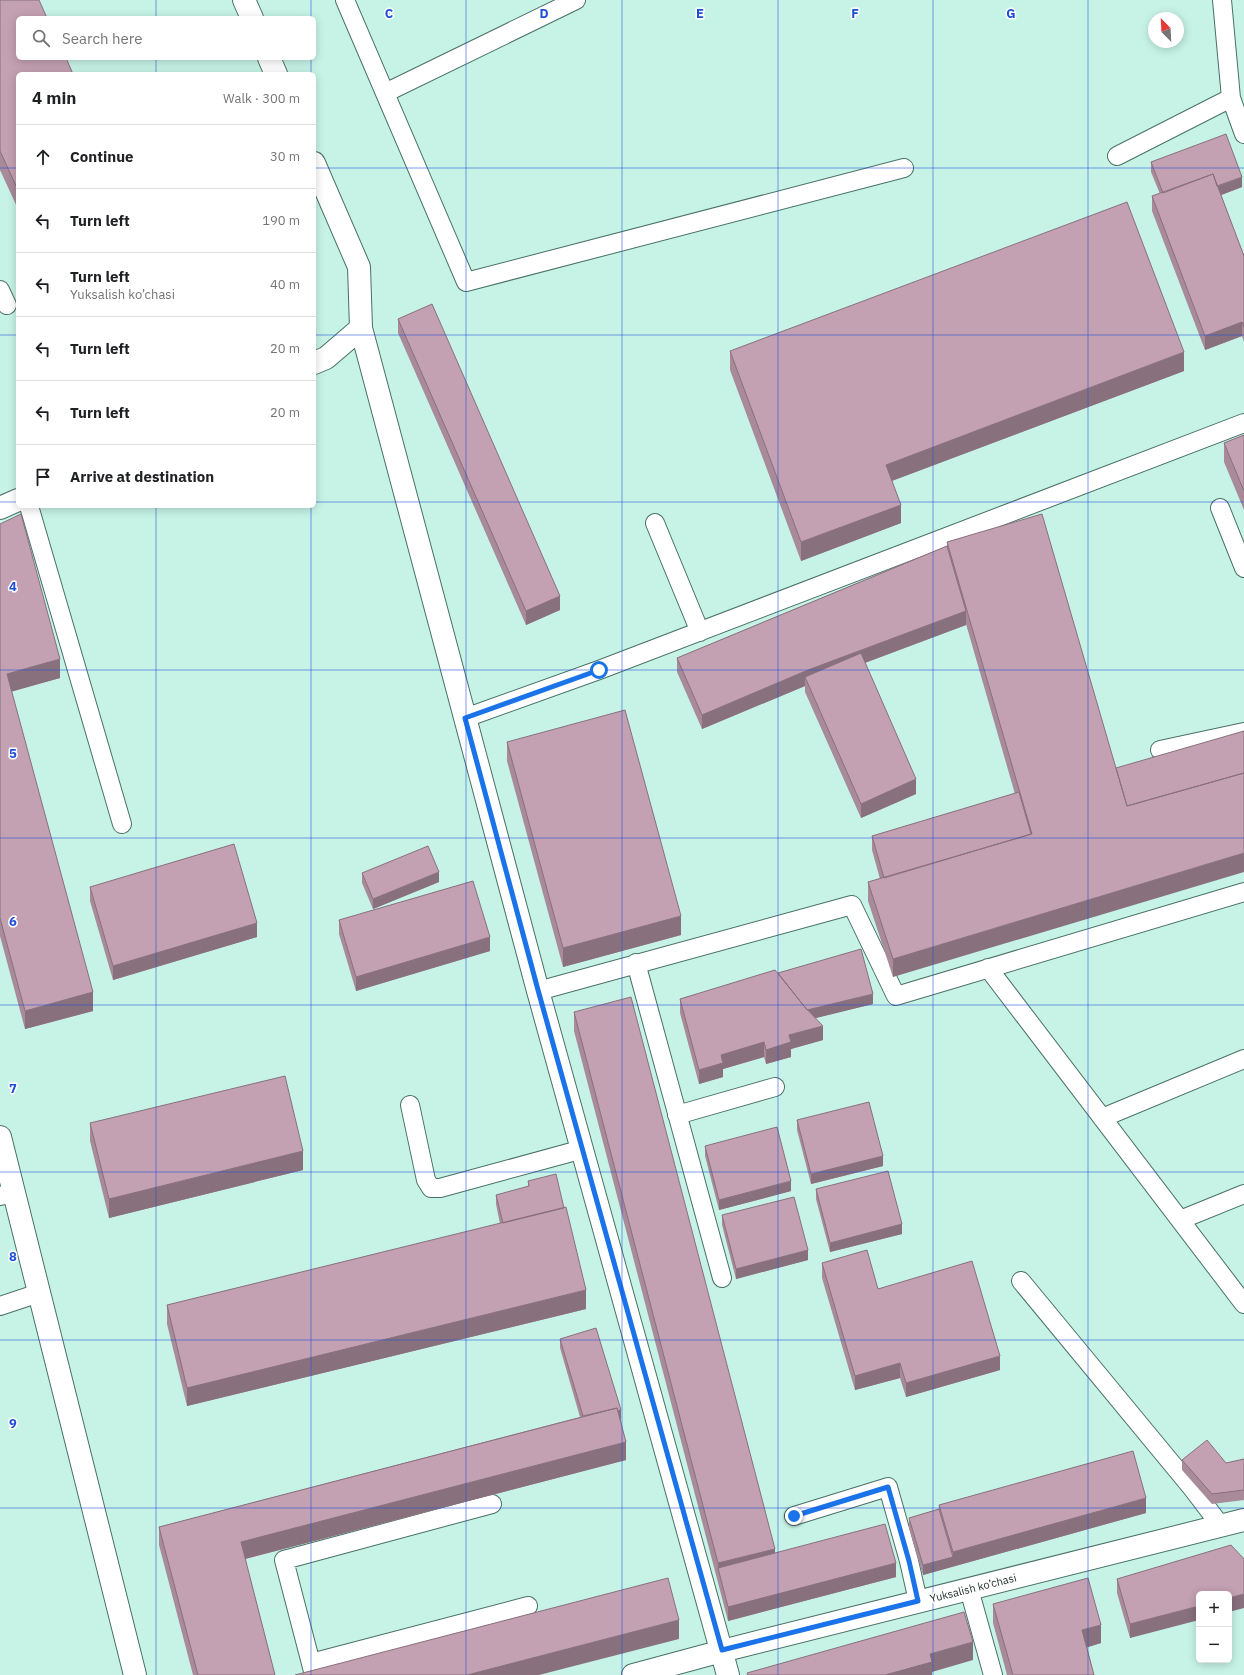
<!DOCTYPE html>
<meta charset="utf-8">
<style>
:root{--surface:#fff;--page:#f6f6f6;--text:#202124;--muted:#757577;--line:#e0e0e0}
body{margin:0;font-family:"IBM Plex Sans",sans-serif;background:var(--page);color:var(--text)}
.controls{position:absolute;right:12px;bottom:12px;display:grid;overflow:hidden;border-radius:6px;box-shadow:0 2px 10px #0003}
.controls button{width:36px;height:36px;display:grid;place-items:center;padding:0;border:0;border-bottom:1px solid var(--line);background:var(--surface);color:var(--text);font:20px sans-serif}
.compass{position:absolute;left:1148px;top:12px;width:36px;height:36px;border-radius:50%;background:var(--surface);box-shadow:0 2px 10px #0003;rotate:336deg}
.stop{position:absolute;width:12px;height:12px;margin:-9px;border:3px solid #1a73e8;border-radius:50%;background:#fff}
.stop.end{background:#1a73e8;border-color:#fff;box-shadow:0 1px 4px #0008}
.list{margin:0;padding:0;list-style:none}
h2{display:flex;justify-content:space-between;align-items:center;height:52px;margin:0;padding:0 16px;font-size:17px}
h2 small{font-size:13px;font-weight:400;color:var(--muted)}
.list li{display:grid;grid-template-columns:26px 1fr auto;gap:12px;align-items:center;box-sizing:border-box;height:64px;padding:0 16px;border-top:1px solid var(--line)}
.list b{display:block;font-size:15px;white-space:nowrap}
.list p{margin:0;font-size:13px;white-space:nowrap;color:var(--muted)}
.list em{font-size:13px;font-style:normal;color:var(--muted)}
.icon{flex:none;width:22px;height:22px;fill:none;stroke:currentColor;stroke-width:2;stroke-linecap:round;stroke-linejoin:round}
.map{position:relative;flex:none;width:1244px;height:1675px;overflow:hidden}
.search{position:absolute;background:var(--surface);box-shadow:0 2px 10px #0003;left:16px;top:16px;width:300px;height:44px;display:flex;align-items:center;gap:10px;box-sizing:border-box;padding:0 14px;border-radius:6px;color:var(--muted);font-size:15px}
.panel{position:absolute;background:var(--surface);box-shadow:0 2px 10px #0003;left:16px;top:72px;width:300px;height:436px;border-radius:6px}
.map>svg:first-child{display:block}
</style>
<div class="map">
<svg width="1244" height="1675" viewBox="0 0 1244 1675">
<rect width="100%" height="100%" fill="#c7f3e7"/>
<g fill="none" stroke-linecap="round" stroke-linejoin="round">
<!-- lane casing -->
<g stroke="#497167" stroke-width="20">
<path id="lane" d="M 345,0 L 466,282 L 904,168
M 1222,0 L 1231,98
M 385,93 L 576,0
M 1117,156 L 1231,98 L 1244,134
M 0,290 L 7,305
M 29,506 L 122,824
M 1220,508 L 1244,568
M 655,523 L 700,632
M 465,718 L 599,670 L 1244,423
M 1160,750 L 1244,732
M 636,963 L 722,1278
M 988,968 L 1244,1304
M 538,991 L 852,905 L 896,996 L 1244,892
M 410,1105 L 426,1180 L 431,1188 L 440,1188 L 583,1149
M 677,1115 L 775,1087
M 1102,1118 L 1244,1059
M 0,1196 L 14,1193
M 1180,1220 L 1244,1194
M 1021,1281 L 1192,1488 L 1221,1526
M 0,1306 L 39,1293
M 794,1516 L 888,1487 L 909,1561 L 918,1601
M 969,1589 L 993,1675
M 311,1663 L 528,1606
M 314,1675 L 284,1560 L 492,1504"/>
</g>
<!-- street casing -->
<g stroke="#497167" stroke-width="24">
<path id="street" d="M 244,0 L 252,18
M 269,58 L 276,74
M 314,163 L 359,267 L 361,328 L 326,358 L 314,363
M 361,328 L 538,991 L 728,1675
M 0,508 L 18,500
M 0,1137 L 135,1675
M 633,1675 L 722,1651 L 1244,1520"/>
</g>
<!-- lane -->
<use href="#lane" stroke="#fff" stroke-width="18"/>
<!-- street -->
<use href="#street" stroke="#fff" stroke-width="22"/>
</g>
<!-- wall -->
<path fill="#a88a99" d="M 0,0 L 18,74 L 18,209 L 0,170 Z
M 1151,162 L 1242,187 L 1221,195 L 1244,256 L 1244,342 L 1242,336 L 1205,350 L 1152,211 L 1152,196 L 1160,194 L 1151,172 Z
M 398,319 L 560,610 L 526,625 L 398,333 Z
M 730,351 L 1184,371 L 892,481 L 901,523 L 801,561 L 730,370 Z
M 1244,435 L 1244,510 L 1224,462 L 1224,443 Z
M 0,524 L 60,678 L 11,691 L 93,1011 L 25,1029 L 0,936 Z
M 947,542 L 1116,768 L 893,977 L 868,901 L 868,882 L 880,879 L 872,850 L 872,836 L 1015,794 L 966,624 L 966,625 L 865,663 L 916,794 L 861,818 L 805,692 L 805,686 L 702,729 L 677,672 L 677,658 L 947,546 Z
M 507,742 L 681,935 L 563,967 L 507,761 Z
M 362,873 L 439,882 L 373,909 L 362,883 Z
M 90,887 L 257,937 L 113,980 L 90,901 Z
M 339,920 L 490,951 L 356,991 L 339,934 Z
M 778,973 L 873,1004 L 815,1018 L 823,1040 L 791,1049 L 791,1057 L 766,1064 L 764,1057 L 723,1069 L 723,1077 L 699,1084 L 680,1013 L 680,999 Z
M 574,1012 L 775,1553 L 896,1577 L 728,1621 L 574,1031 Z
M 797,1120 L 883,1166 L 811,1184 L 797,1130 Z
M 90,1123 L 303,1170 L 109,1218 L 90,1141 Z
M 705,1146 L 791,1191 L 719,1210 L 705,1156 Z
M 528,1181 L 586,1309 L 187,1406 L 167,1324 L 167,1305 L 500,1224 L 496,1204 L 496,1195 L 528,1187 Z
M 816,1189 L 902,1234 L 830,1252 L 816,1199 Z
M 722,1215 L 808,1260 L 736,1279 L 722,1225 Z
M 822,1263 L 878,1289 L 1000,1370 L 906,1397 L 900,1378 L 855,1390 L 822,1278 Z
M 560,1339 L 621,1420 L 626,1460 L 245,1559 L 275,1675 L 193,1675 L 159,1545 L 159,1527 L 580,1417 L 560,1348 Z
M 1244,1459 L 1244,1500 L 1212,1504 L 1182,1470 L 1182,1460 L 1226,1463 Z
M 939,1505 L 1146,1513 L 923,1575 L 909,1528 L 909,1518 L 939,1509 Z
M 1244,1559 L 1130,1638 L 1117,1593 L 1117,1579 Z
M 993,1604 L 1101,1643 L 1087,1647 L 1094,1675 L 1007,1675 L 993,1623 Z"/>
<!-- shaded-wall -->
<path fill="#88707d" d="M 1242,177 L 1242,187 L 1216,197 L 1216,187 Z
M 1242,322 L 1242,336 L 1205,350 L 1205,336 Z
M 1184,352 L 1184,371 L 886,483 L 886,465 Z
M 901,505 L 901,523 L 801,561 L 801,542 Z
M 560,596 L 560,610 L 526,625 L 526,611 Z
M 966,611 L 966,625 L 808,684 L 805,677 L 805,686 L 702,729 L 702,715 L 808,670 Z
M 60,659 L 60,678 L 7,693 L 7,674 Z
M 916,779 L 916,794 L 861,818 L 861,804 Z
M 1244,853 L 1244,872 L 893,977 L 893,959 Z
M 439,872 L 439,882 L 373,909 L 373,899 Z
M 681,916 L 681,935 L 563,967 L 563,948 Z
M 257,923 L 257,937 L 113,980 L 113,966 Z
M 490,937 L 490,951 L 356,991 L 356,977 Z
M 93,992 L 93,1011 L 25,1029 L 25,1011 Z
M 873,994 L 873,1004 L 804,1021 L 804,1011 Z
M 823,1026 L 823,1040 L 791,1049 L 791,1057 L 766,1064 L 766,1050 L 789,1035 Z
M 764,1042 L 764,1057 L 723,1069 L 723,1077 L 699,1084 L 699,1070 L 721,1055 Z
M 303,1151 L 303,1170 L 109,1218 L 109,1199 Z
M 883,1156 L 883,1166 L 811,1184 L 811,1174 Z
M 791,1181 L 791,1191 L 719,1210 L 719,1200 Z
M 902,1224 L 902,1234 L 830,1252 L 830,1243 Z
M 808,1250 L 808,1260 L 736,1279 L 736,1269 Z
M 586,1290 L 586,1309 L 187,1406 L 187,1388 Z
M 1000,1356 L 1000,1370 L 906,1397 L 906,1383 Z
M 900,1363 L 900,1378 L 855,1390 L 855,1376 Z
M 621,1410 L 621,1420 L 585,1421 Z
M 626,1442 L 626,1460 L 241,1560 L 241,1542 Z
M 1146,1498 L 1146,1513 L 923,1575 L 923,1565 L 953,1557 L 953,1552 Z
M 775,1549 L 775,1567 L 718,1568 L 718,1563 Z
M 896,1563 L 896,1577 L 728,1621 L 728,1607 Z
M 1244,1594 L 1244,1608 L 1229,1612 L 1229,1598 Z
M 1199,1606 L 1199,1620 L 1130,1638 L 1130,1624 Z
M 679,1620 L 679,1639 L 539,1675 L 467,1675 Z
M 1101,1625 L 1101,1643 L 1082,1649 L 1082,1630 Z
M 973,1642 L 973,1660 L 932,1672 L 932,1675 L 885,1675 L 930,1654 Z"/>
<!-- building -->
<path fill="#c3a0b2" stroke="#88707d" d="M 0,0 L 39,0 L 47,18 L 18,18 L 18,58 L 66,58 L 73,74 L 18,74 L 18,190 L 0,151 Z
M 1226,134 L 1242,177 L 1217,186 L 1213,174 L 1163,193 L 1151,162 Z
M 1213,174 L 1244,256 L 1244,327 L 1242,322 L 1205,336 L 1152,196 Z
M 1127,202 L 1184,352 L 886,465 L 901,505 L 801,542 L 730,351 Z
M 432,304 L 560,596 L 526,611 L 398,319 Z
M 1244,435 L 1244,491 L 1224,443 Z
M 21,514 L 60,659 L 7,674 L 93,992 L 25,1011 L 0,918 L 0,524 Z
M 1042,514 L 1127,806 L 1244,773 L 1244,853 L 893,959 L 868,882 L 1032,834 L 947,542 Z
M 947,546 L 966,611 L 808,670 L 702,715 L 677,658 Z
M 861,653 L 916,779 L 861,804 L 805,677 Z
M 625,710 L 681,916 L 563,948 L 507,742 Z
M 1244,731 L 1244,773 L 1127,806 L 1116,768 Z
M 1019,792 L 1031,834 L 884,878 L 872,836 Z
M 234,844 L 257,923 L 113,966 L 90,887 Z
M 428,846 L 439,872 L 373,899 L 362,873 Z
M 473,881 L 490,937 L 356,977 L 339,920 Z
M 861,949 L 873,994 L 807,1010 L 778,973 Z
M 775,970 L 804,1006 L 823,1026 L 789,1035 L 791,1042 L 766,1050 L 764,1042 L 721,1055 L 723,1063 L 699,1070 L 680,999 Z
M 631,997 L 775,1549 L 718,1563 L 574,1012 Z
M 285,1076 L 303,1151 L 109,1199 L 90,1123 Z
M 869,1102 L 883,1156 L 811,1174 L 797,1120 Z
M 777,1127 L 791,1181 L 719,1200 L 705,1146 Z
M 888,1171 L 902,1224 L 830,1243 L 816,1189 Z
M 556,1174 L 564,1208 L 503,1223 L 496,1195 L 529,1186 L 528,1181 Z
M 794,1197 L 808,1250 L 736,1269 L 722,1215 Z
M 566,1207 L 586,1290 L 187,1388 L 167,1305 Z
M 867,1250 L 878,1289 L 972,1261 L 1000,1356 L 906,1383 L 900,1363 L 855,1376 L 822,1263 Z
M 596,1328 L 621,1410 L 618,1411 L 617,1408 L 583,1416 L 560,1339 Z
M 617,1408 L 626,1442 L 241,1542 L 275,1675 L 198,1675 L 159,1527 Z
M 1207,1440 L 1226,1463 L 1244,1459 L 1244,1490 L 1212,1494 L 1182,1460 Z
M 1133,1451 L 1146,1498 L 953,1552 L 939,1505 Z
M 939,1509 L 953,1557 L 923,1565 L 909,1518 Z
M 885,1524 L 896,1563 L 728,1607 L 718,1568 Z
M 1231,1545 L 1244,1559 L 1244,1594 L 1229,1598 L 1229,1594 L 1199,1594 L 1199,1606 L 1130,1624 L 1117,1579 Z
M 668,1578 L 679,1620 L 467,1675 L 295,1675 Z
M 1088,1578 L 1101,1625 L 1082,1630 L 1094,1675 L 1013,1675 L 993,1604 Z
M 964,1612 L 973,1642 L 930,1654 L 932,1662 L 885,1675 L 748,1675 L 747,1673 Z"/>
<g fill="none" stroke-linecap="round" stroke-linejoin="round">
<!-- route -->
<path stroke="#1a73e8" stroke-width="5" d="M 599,670 L 465,718 L 538,990 L 722,1650 L 918,1601 L 909,1561 L 888,1487 L 794,1516"/>
</g>
<!-- grid -->
<path fill="none" stroke="#1d4ed8" stroke-width="1" stroke-opacity="0.55" d="M 156,0 L 156,18M 311,0 L 311,18M 466,0 L 466,1675M 622,0 L 622,1675M 778,0 L 778,1675M 933,0 L 933,1675M 1088,0 L 1088,1675M 156,58 L 156,74M 311,58 L 311,74M 0,168 L 18,168M 314,168 L 1244,168M 0,335 L 18,335M 314,335 L 1244,335M 0,502 L 18,502M 314,502 L 1244,502M 156,506 L 156,1675M 311,506 L 311,1675M 0,670 L 1244,670M 0,838 L 1244,838M 0,1005 L 1244,1005M 0,1172 L 1244,1172M 0,1340 L 1244,1340M 0,1508 L 1244,1508"/>
<g text-anchor="middle" stroke-width="3" stroke-linejoin="round" paint-order="stroke">
<!-- street labels -->
<g font-size="11" fill="#1b2c28" stroke="#fff">
<text transform="translate(973 1588) rotate(-14)" y="4">Yuksalish ko’chasi</text>
</g>
</g>
<g font-size="13" text-anchor="middle" font-weight="bold" fill="#1d4ed8" stroke="#fff" stroke-width="3" stroke-linejoin="round" paint-order="stroke">
<text x="389" y="18">C</text>
<text x="544" y="18">D</text>
<text x="700" y="18">E</text>
<text x="855" y="18">F</text>
<text x="1011" y="18">G</text>
<text x="13" y="591">4</text>
<text x="13" y="758">5</text>
<text x="13" y="926">6</text>
<text x="13" y="1093">7</text>
<text x="13" y="1261">8</text>
<text x="13" y="1428">9</text>
</g>
</svg>
<div class="controls">
<button>+</button>
<button>−</button>
</div>
<svg class="compass" viewBox="-18 -18 36 36"><path d="M0-13l5 13h-10z" fill="#e53935"/><path d="M0 13l5-13h-10z" fill="#757577"/></svg>
<div class="stop" style="left:599px;top:670px"></div>
<div class="stop end" style="left:794px;top:1516px"></div>
<div class="search"><svg class="icon" aria-label="search" viewBox="0 0 24 24"><circle cx="10" cy="10" r="6"/><path d="M15 15l6 6"/></svg>Search here</div>
<section class="panel">
<h2>4 min<small>Walk · 300 m</small></h2>
<ul class="list">
<li><svg class="icon" aria-label="ahead" viewBox="0 0 24 24"><path d="M12 20V5M6 11l6-6 6 6"/></svg><div><b>Continue</b></div><em>30 m</em></li>
<li><svg class="icon" aria-label="left" viewBox="0 0 24 24"><path d="M17 20v-9H6M10 6l-5 5 5 5"/></svg><div><b>Turn left</b></div><em>190 m</em></li>
<li><svg class="icon" aria-label="left" viewBox="0 0 24 24"><path d="M17 20v-9H6M10 6l-5 5 5 5"/></svg><div><b>Turn left</b><p>Yuksalish ko’chasi</p></div><em>40 m</em></li>
<li><svg class="icon" aria-label="left" viewBox="0 0 24 24"><path d="M17 20v-9H6M10 6l-5 5 5 5"/></svg><div><b>Turn left</b></div><em>20 m</em></li>
<li><svg class="icon" aria-label="left" viewBox="0 0 24 24"><path d="M17 20v-9H6M10 6l-5 5 5 5"/></svg><div><b>Turn left</b></div><em>20 m</em></li>
<li><svg class="icon" aria-label="arrive" viewBox="0 0 24 24"><path d="M6 21V4h12l-3 4 3 4H6"/></svg><div><b>Arrive at destination</b></div></li>
</ul>
</section>
</div>
